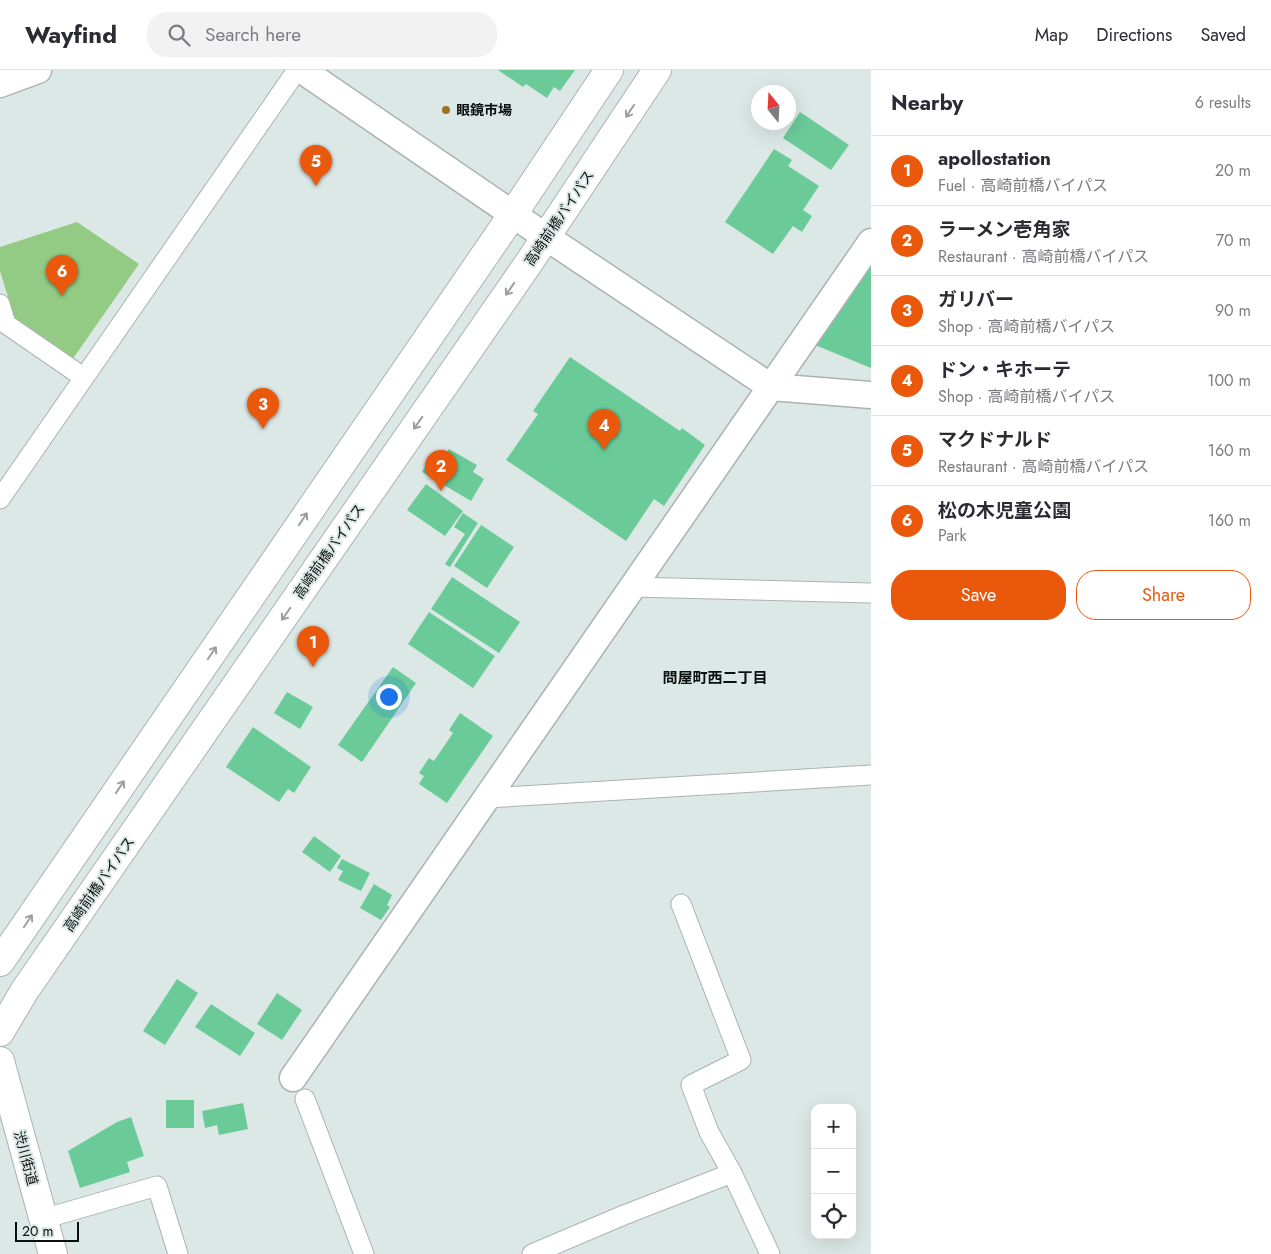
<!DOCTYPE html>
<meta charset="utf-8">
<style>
:root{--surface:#fff;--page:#f2f2f3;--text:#2b2b33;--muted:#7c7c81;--line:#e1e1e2;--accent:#ea580c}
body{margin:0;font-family:Jost,"Noto Sans JP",sans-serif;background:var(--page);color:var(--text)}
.controls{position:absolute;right:15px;bottom:15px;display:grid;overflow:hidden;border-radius:10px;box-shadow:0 5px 20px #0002}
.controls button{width:45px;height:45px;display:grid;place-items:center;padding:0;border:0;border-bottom:1px solid var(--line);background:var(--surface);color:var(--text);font:25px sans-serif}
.compass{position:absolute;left:751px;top:15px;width:45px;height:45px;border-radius:50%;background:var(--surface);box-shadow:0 5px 20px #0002;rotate:342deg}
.scale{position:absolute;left:15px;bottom:12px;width:64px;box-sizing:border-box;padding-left:5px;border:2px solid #0b0f0e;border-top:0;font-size:14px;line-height:18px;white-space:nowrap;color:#0b0f0e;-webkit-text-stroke:4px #dce8e5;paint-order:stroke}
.you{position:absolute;left:388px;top:626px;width:18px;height:18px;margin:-12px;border:4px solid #fff;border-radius:50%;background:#1a73e8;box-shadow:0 0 0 8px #1a73e833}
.badge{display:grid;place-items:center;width:32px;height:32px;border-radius:50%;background:var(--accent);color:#fff;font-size:16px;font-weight:700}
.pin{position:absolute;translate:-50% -41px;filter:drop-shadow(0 1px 2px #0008)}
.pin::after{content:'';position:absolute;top:26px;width:18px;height:15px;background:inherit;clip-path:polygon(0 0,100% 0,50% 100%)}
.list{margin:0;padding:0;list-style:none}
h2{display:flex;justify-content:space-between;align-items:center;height:65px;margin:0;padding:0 20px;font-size:21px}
h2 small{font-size:16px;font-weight:400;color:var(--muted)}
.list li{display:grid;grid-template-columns:32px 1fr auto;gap:15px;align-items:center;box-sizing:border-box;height:70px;padding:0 20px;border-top:1px solid var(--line)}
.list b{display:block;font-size:19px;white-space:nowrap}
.list p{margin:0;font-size:16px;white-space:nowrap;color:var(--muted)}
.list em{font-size:16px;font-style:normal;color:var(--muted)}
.actions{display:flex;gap:10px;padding:15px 20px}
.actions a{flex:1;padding:11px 0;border:1px solid var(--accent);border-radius:20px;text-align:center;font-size:18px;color:var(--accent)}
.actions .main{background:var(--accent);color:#fff}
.icon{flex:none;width:28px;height:28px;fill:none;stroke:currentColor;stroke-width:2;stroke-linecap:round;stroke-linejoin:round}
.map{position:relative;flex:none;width:871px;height:1184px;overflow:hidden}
header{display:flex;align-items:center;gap:30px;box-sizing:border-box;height:70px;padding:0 25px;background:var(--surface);border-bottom:1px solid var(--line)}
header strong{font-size:24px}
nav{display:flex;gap:28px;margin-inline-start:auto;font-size:18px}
.search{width:350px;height:45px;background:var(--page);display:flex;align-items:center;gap:12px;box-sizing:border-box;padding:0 18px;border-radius:20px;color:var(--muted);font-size:19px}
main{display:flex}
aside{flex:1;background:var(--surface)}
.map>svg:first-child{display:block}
</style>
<header>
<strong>Wayfind</strong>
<div class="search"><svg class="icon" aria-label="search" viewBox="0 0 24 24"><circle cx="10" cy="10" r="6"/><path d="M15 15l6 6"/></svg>Search here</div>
<nav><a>Map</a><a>Directions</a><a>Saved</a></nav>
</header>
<main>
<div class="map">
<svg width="871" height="1184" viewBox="0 0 871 1184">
<rect width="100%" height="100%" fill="#dce8e5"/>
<!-- green -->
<path fill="#93cb84" d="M 77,152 L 139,194 L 72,290 L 15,250 L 0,201 L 0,177 Z"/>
<!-- building -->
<path fill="#6acb98" d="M 498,0 L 575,0 L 560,21 L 554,17 L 547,28 L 526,14 L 523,17 Z
M 800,42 L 849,75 L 831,100 L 783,68 Z
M 774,79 L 792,90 L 788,96 L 819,116 L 803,140 L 812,146 L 802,162 L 793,156 L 773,184 L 725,152 Z
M 871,196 L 871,298 L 815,275 Z
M 570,287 L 680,361 L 682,358 L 705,375 L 664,436 L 654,429 L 626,471 L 506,390 L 538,344 L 533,341 Z
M 449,379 L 477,395 L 473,402 L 484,409 L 471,431 L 422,402 L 434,381 L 444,387 Z
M 426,414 L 463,441 L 445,466 L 407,440 Z
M 463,443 L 478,453 L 450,497 L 445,494 L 465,464 L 454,457 Z
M 481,455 L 514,477 L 487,518 L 454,496 Z
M 452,507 L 520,552 L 499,583 L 431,539 Z
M 429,542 L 495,586 L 473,618 L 408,574 Z
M 393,597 L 416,613 L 362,692 L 338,675 Z
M 287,622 L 313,637 L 300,659 L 274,643 Z
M 460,643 L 493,666 L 447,733 L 419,714 L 424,706 L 419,703 L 429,688 L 434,691 L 453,663 L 449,660 Z
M 253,657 L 311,697 L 294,723 L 288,719 L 279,732 L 226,697 Z
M 314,766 L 341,786 L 330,802 L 302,782 Z
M 342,789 L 370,803 L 361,821 L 338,810 L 343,801 L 337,798 Z
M 374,814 L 392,825 L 387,835 L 390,837 L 381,850 L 360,838 Z
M 177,909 L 198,923 L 165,975 L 143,961 Z
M 277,923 L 302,940 L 282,970 L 257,954 Z
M 211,934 L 255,963 L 240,986 L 195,957 Z
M 166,1030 L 194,1030 L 194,1058 L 166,1058 Z
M 243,1033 L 248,1059 L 219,1065 L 217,1055 L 205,1058 L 202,1041 Z
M 131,1047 L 144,1086 L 127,1092 L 130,1102 L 80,1118 L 68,1081 L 117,1052 Z"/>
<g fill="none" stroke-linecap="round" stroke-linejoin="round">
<!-- street casing -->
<g stroke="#a9b4b1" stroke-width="21">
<path id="street" d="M 0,234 L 6,254 L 83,307
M 0,429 L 297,0
M 632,517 L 871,523
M 487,728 L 871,705
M 681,834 L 741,990 L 691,1015 L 709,1062 L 732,1103 L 770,1184
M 305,1029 L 364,1184
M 43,1149 L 157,1116 L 178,1184
M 532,1184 L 624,1145 L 732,1103"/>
</g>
<!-- secondary casing -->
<g stroke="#a9b4b1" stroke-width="29">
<path id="secondary" d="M 302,0 L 546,167 L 771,317 L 871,325
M 0,14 L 38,0
M 293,1008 L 871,172"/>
</g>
<!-- primary casing -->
<g stroke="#a9b4b1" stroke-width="30">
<path id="primary" d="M 0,991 L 53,1184"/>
</g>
<!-- highway casing -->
<g stroke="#a9b4b1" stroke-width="30">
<path id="highway" d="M 0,892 L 513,144 L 609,0
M 0,962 L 25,920 L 528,194 L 657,0"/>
</g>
<!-- street -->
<use href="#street" stroke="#fff" stroke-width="19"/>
<!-- secondary -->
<use href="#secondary" stroke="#fff" stroke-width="26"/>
<!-- primary -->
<use href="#primary" stroke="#fff" stroke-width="28"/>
<!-- highway -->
<use href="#highway" stroke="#fff" stroke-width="28"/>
</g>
<!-- one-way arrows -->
<defs><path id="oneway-shaft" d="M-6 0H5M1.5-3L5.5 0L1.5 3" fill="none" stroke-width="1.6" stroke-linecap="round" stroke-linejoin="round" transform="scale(1.25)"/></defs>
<g stroke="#9d9f9f">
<use href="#oneway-shaft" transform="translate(630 41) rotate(124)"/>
<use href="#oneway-shaft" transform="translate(510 219) rotate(125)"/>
<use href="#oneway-shaft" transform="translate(418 353) rotate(125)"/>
<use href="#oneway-shaft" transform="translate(303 449) rotate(-56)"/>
<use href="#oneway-shaft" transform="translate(286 544) rotate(125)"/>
<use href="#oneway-shaft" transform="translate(212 583) rotate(-56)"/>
<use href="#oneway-shaft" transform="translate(120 717) rotate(-56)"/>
<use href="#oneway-shaft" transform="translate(28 851) rotate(-56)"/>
</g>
<!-- markers -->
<circle fill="#9c7220" stroke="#dce8e5" stroke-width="2" cx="446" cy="40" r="5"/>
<g text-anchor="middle" stroke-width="4" stroke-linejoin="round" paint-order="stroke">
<!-- poi labels -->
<g font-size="14" font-weight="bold" fill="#0b0f0e" stroke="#dce8e5" text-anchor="start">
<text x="456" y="45">眼鏡市場</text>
</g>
<!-- street labels -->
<g font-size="14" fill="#0b0f0e" stroke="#dce8e5">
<text transform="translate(559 148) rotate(-56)" y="5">高崎前橋バイパス</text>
<text transform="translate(329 481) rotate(-55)" y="5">高崎前橋バイパス</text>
<text transform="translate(99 814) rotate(-55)" y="5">高崎前橋バイパス</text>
<text transform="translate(26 1088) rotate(75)" y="5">渋川街道</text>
</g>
<!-- neighbourhood labels -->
<g font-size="15" font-weight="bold" fill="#0b0f0e" stroke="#dce8e5">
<text x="715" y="613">問屋町西二丁目</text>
</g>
</g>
</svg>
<div class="controls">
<button>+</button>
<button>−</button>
<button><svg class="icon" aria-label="locate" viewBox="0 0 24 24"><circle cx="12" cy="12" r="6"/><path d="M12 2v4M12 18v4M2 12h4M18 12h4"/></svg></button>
</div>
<svg class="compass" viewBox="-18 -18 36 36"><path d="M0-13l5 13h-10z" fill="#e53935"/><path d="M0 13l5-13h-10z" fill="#7c7c81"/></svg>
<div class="scale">20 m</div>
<div class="you"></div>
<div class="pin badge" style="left:313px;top:597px">1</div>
<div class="pin badge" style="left:441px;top:421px">2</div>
<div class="pin badge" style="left:263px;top:359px">3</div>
<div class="pin badge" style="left:604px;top:380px">4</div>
<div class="pin badge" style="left:316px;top:116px">5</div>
<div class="pin badge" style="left:62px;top:226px">6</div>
</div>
<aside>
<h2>Nearby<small>6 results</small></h2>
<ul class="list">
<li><span class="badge">1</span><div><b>apollostation</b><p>Fuel · 高崎前橋バイパス</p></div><em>20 m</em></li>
<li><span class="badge">2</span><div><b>ラーメン壱角家</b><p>Restaurant · 高崎前橋バイパス</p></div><em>70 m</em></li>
<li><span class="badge">3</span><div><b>ガリバー</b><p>Shop · 高崎前橋バイパス</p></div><em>90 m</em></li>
<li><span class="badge">4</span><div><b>ドン・キホーテ</b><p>Shop · 高崎前橋バイパス</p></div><em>100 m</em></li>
<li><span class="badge">5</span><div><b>マクドナルド</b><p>Restaurant · 高崎前橋バイパス</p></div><em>160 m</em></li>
<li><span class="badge">6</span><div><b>松の木児童公園</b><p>Park</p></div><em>160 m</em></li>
</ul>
<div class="actions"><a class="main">Save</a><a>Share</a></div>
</aside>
</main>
